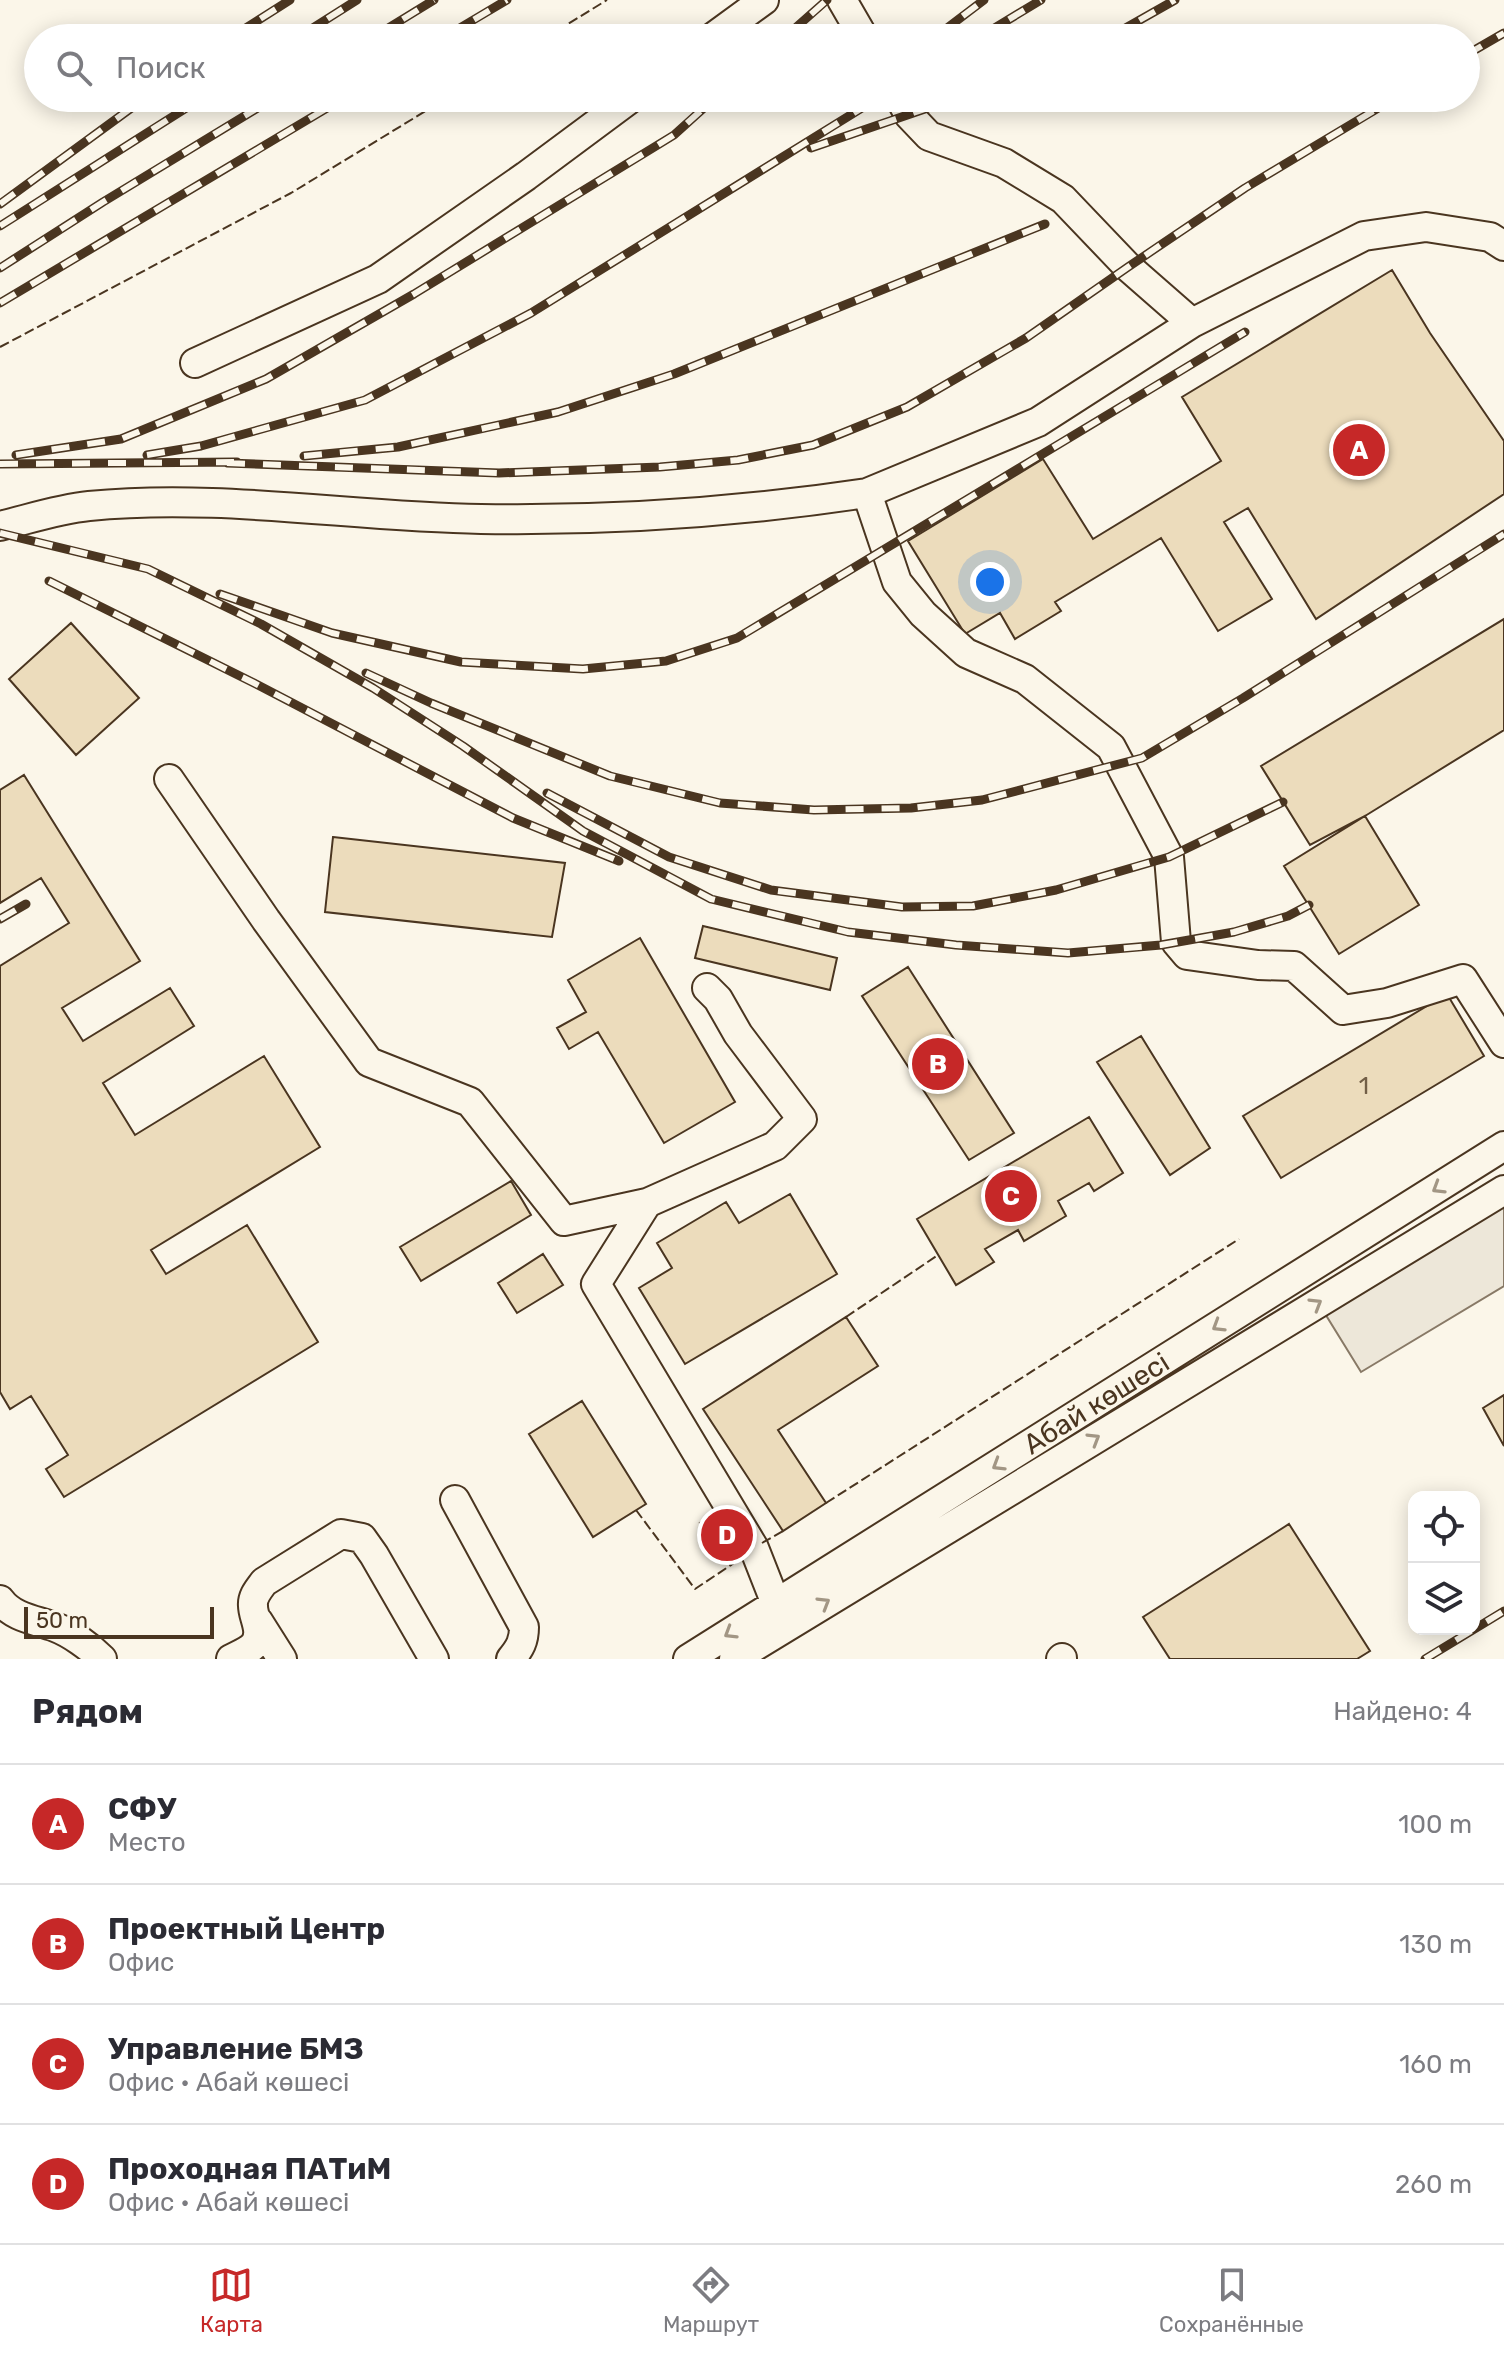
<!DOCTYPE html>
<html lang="ru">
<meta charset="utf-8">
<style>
:root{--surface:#fff;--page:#f7f7f7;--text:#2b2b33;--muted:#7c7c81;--line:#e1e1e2;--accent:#c62828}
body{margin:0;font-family:Rubik,sans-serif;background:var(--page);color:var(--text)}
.controls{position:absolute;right:24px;bottom:24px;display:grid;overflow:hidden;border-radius:16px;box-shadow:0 4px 20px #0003}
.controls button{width:72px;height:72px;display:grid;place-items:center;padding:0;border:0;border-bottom:2px solid var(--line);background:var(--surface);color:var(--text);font:40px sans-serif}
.scale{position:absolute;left:24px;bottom:20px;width:190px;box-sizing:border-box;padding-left:8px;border:4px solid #4a3520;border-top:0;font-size:22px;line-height:28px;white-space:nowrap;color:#4a3520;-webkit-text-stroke:6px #fbf6e9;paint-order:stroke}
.you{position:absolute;left:990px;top:582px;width:28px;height:28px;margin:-20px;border:6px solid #fff;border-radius:50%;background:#1a73e8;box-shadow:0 0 0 12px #1a73e833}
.badge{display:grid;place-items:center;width:52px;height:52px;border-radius:50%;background:var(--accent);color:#fff;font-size:26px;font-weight:700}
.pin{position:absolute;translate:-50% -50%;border:4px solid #fff;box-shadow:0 2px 8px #0006}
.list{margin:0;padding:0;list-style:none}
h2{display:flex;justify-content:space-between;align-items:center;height:104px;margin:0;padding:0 32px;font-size:34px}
h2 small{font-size:26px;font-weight:400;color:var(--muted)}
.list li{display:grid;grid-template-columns:52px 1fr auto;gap:24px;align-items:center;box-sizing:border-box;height:120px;padding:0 32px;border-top:2px solid var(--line)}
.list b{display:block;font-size:30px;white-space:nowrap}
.list p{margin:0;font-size:26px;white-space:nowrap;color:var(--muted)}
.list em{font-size:26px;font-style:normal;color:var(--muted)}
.icon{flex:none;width:44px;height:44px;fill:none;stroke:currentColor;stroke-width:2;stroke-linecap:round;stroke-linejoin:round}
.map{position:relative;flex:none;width:1504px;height:1659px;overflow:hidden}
.search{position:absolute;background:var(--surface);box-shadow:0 4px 20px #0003;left:24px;right:24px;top:24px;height:88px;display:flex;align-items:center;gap:20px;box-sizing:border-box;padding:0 28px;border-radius:44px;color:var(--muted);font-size:30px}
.sheet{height:584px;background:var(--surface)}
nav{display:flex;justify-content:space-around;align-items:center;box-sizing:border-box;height:112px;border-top:2px solid var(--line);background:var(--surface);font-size:22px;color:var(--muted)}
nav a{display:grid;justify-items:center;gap:4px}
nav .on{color:var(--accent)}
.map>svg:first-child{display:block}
</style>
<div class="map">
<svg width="1504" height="1659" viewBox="0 0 1504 1659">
<rect width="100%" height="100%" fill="#fbf6e9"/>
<!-- parking -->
<path fill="#ede7d9" stroke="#887966" stroke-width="2" d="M 1504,1202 L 1504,1286 L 1361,1372 L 1324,1312 Z"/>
<!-- building -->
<path fill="#ecdcbc" stroke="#4a3520" stroke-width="2" d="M 1392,270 L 1430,333 L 1504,441 L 1504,494 L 1316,619 L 1248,508 L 1224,522 L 1272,599 L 1218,631 L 1161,538 L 1055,602 L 1061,611 L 1015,639 L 1000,613 L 965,634 L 908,541 L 1043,459 L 1093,539 L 1221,461 L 1182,397 Z
M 1504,619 L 1504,730 L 1365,816 L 1310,845 L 1261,766 Z
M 71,623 L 139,698 L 76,755 L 9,679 Z
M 24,775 L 140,961 L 62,1008 L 83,1041 L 170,988 L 194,1026 L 103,1083 L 135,1135 L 264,1056 L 320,1147 L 151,1250 L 166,1274 L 247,1225 L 318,1342 L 64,1497 L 46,1469 L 68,1455 L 31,1396 L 10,1409 L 0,1392 L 0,966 L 69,923 L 41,878 L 0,903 L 0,790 Z
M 1365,816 L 1419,905 L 1339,954 L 1284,866 Z
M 333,837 L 565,863 L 552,937 L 325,912 Z
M 703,926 L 837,958 L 830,990 L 695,958 Z
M 640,938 L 735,1102 L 664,1143 L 598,1032 L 569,1049 L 557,1028 L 586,1012 L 568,980 Z
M 908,967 L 1014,1133 L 969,1160 L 862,996 Z
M 1447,994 L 1484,1056 L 1281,1178 L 1243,1116 Z
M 1141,1036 L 1210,1148 L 1170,1175 L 1097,1062 Z
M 1089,1117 L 1123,1173 L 1094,1191 L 1089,1183 L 1058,1201 L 1066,1216 L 1024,1241 L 1018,1230 L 985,1249 L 994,1262 L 956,1285 L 917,1219 Z
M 511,1181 L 531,1215 L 421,1281 L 400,1247 Z
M 790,1194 L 837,1274 L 685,1364 L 639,1288 L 672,1268 L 657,1243 L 726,1202 L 739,1223 Z
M 543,1254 L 563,1285 L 517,1313 L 498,1283 Z
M 846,1317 L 878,1366 L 778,1430 L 826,1503 L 783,1531 L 703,1409 Z
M 1504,1395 L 1504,1446 L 1483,1408 Z
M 582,1401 L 646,1504 L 593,1537 L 529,1434 Z
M 723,1506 L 754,1548 L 731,1565 L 700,1523 Z
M 1289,1524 L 1370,1651 L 1357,1659 L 1170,1659 L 1143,1617 Z"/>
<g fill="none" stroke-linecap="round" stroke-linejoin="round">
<!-- minor casing -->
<g stroke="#4a3520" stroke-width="32">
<path id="minor" d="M 842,0 L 864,38
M 712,38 L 764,0
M 900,98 L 909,115 L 929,136 L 1004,163 L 1063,199 L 1128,267 L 1192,323 L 1364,236 L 1426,227 L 1490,237 L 1504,246
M 1192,323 L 1038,422 L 867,493 L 897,582 L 923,614 L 966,653 L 1025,679 L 1111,747 L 1169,857 L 1176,942 L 1187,955 L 1258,965 L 1294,966 L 1343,1010 L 1387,1003 L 1463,979 L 1504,1043
M 195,363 L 378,279 L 526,176 L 631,98
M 0,526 C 29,519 59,509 89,506 C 219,493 351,517 481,519 C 609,521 740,512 867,493
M 169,779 L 266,920 L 369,1062 L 470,1102 L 564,1221 L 647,1203 L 596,1284 L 754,1548 L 776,1604 L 789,1624
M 647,1203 L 775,1146 L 802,1119 L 738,1034 L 718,999 L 707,988
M 455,1500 L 524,1627 C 524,1641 520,1648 511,1659
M 0,1600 C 13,1618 36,1620 55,1627 C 71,1633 90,1647 102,1659
M 258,1621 L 282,1659
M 231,1659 C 238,1655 249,1651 254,1645 C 264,1632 253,1618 253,1606 C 252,1596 259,1589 264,1582 L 341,1534 L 362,1538 L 374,1555 L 434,1659
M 688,1659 L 1504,1146
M 734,1659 L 1504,1190
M 1061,1659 L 1062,1658"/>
</g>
<!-- minor -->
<use href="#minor" stroke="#fbf6e9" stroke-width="28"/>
<!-- rail casing -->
<g stroke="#4a3520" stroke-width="9">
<path id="rail" d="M 230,38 L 290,0
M 297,38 L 357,0
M 372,38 L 434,0
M 443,38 L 507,0
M 784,38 L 827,0
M 934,38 L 984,0
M 978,38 L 1041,0
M 1108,38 L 1175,0
M 1466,55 L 1504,33
M 811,148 L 957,98
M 0,204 L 145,98
M 0,226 L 202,98
M 0,268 L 103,202 L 274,98
M 0,303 L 344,98
M 16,455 L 121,439 L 266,379 L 414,294 L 674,135 L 715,98
M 147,455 L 201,446 L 365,400 L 531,313 L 878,98
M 304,456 L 398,447 L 558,412 L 674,374 L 1045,224
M 227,463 L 499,473 L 660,467 L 738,460 L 813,445 L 907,407 L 1026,338 L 1128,267 L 1245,188 L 1395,98
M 0,464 L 237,462
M 0,533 L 148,569 L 261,624 L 373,688 L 463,746 L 583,831 L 711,899 L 848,932 L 956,945 L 1068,953 L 1161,945 L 1234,932 L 1288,916 L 1309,905
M 49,581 L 254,683 L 513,818 L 619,861
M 220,594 L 332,633 L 461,662 L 583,669 L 666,661 L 737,638 L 1245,332
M 366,673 L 431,703 L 610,776 L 720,803 L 814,810 L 911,808 L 982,800 L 1142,758 L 1243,698 L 1504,534
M 547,793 L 669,857 L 771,890 L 902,907 L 973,906 L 1056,890 L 1169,857 L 1283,802
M 0,919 L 26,904
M 1425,1659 L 1504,1611"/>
</g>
<!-- rail -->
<use href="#rail" stroke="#fbf6e9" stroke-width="6" stroke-dasharray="18" stroke-linecap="butt"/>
<!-- fence -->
<path stroke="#4a3520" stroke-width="2" stroke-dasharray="10 4" stroke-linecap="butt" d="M 545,38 L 607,0
M 0,347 L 291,193 L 447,98
M 846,1317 L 938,1255
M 826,1503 L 1239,1239
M 636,1510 L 695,1589 L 731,1565
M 762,1543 L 783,1531"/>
</g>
<!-- one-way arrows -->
<defs><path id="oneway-chevron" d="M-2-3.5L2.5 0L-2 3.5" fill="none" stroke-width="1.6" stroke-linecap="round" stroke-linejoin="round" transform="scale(2)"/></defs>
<g stroke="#a29684">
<use href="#oneway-chevron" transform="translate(1438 1188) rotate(148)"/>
<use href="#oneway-chevron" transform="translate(1316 1304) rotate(-31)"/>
<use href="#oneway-chevron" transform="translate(1218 1326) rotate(148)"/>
<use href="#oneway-chevron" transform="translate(1094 1439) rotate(-31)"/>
<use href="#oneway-chevron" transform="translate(998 1465) rotate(148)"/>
<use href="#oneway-chevron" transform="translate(824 1603) rotate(-31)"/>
<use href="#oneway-chevron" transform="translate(730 1633) rotate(148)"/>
</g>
<g text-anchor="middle" stroke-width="6" stroke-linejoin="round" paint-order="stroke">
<!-- number labels -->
<g font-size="24" fill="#725f47">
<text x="1364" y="1094">1</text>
</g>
<!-- street labels -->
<g font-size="28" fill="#4a3520" stroke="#fbf6e9">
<text transform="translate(1096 1403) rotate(-32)" y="10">Абай көшесі</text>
</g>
</g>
</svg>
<div class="controls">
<button><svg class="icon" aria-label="locate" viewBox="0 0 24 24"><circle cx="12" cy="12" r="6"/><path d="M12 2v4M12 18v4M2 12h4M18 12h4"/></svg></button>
<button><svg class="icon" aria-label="layers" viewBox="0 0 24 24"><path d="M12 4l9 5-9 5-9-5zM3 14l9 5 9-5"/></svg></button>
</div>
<div class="scale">50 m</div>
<div class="you"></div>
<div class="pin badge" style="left:1359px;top:450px">A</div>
<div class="pin badge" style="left:938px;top:1064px">B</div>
<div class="pin badge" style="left:1011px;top:1196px">C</div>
<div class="pin badge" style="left:727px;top:1535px">D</div>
<div class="search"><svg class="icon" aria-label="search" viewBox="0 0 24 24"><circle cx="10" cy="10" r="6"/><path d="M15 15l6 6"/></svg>Поиск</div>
</div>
<section class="sheet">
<h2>Рядом<small>Найдено: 4</small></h2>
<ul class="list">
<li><span class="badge">A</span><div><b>СФУ</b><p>Место</p></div><em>100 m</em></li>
<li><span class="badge">B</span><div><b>Проектный Центр</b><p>Офис</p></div><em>130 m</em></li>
<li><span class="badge">C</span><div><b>Управление БМЗ</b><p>Офис · Абай көшесі</p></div><em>160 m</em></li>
<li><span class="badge">D</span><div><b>Проходная ПАТиМ</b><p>Офис · Абай көшесі</p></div><em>260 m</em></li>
</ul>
</section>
<nav>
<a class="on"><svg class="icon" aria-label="map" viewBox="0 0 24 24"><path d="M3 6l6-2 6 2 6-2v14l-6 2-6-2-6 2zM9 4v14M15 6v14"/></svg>Карта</a>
<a><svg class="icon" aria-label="directions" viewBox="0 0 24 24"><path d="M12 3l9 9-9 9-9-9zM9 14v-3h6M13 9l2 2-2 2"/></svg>Маршрут</a>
<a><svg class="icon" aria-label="saved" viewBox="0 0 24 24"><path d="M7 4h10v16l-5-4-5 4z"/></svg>Сохранённые</a>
</nav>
